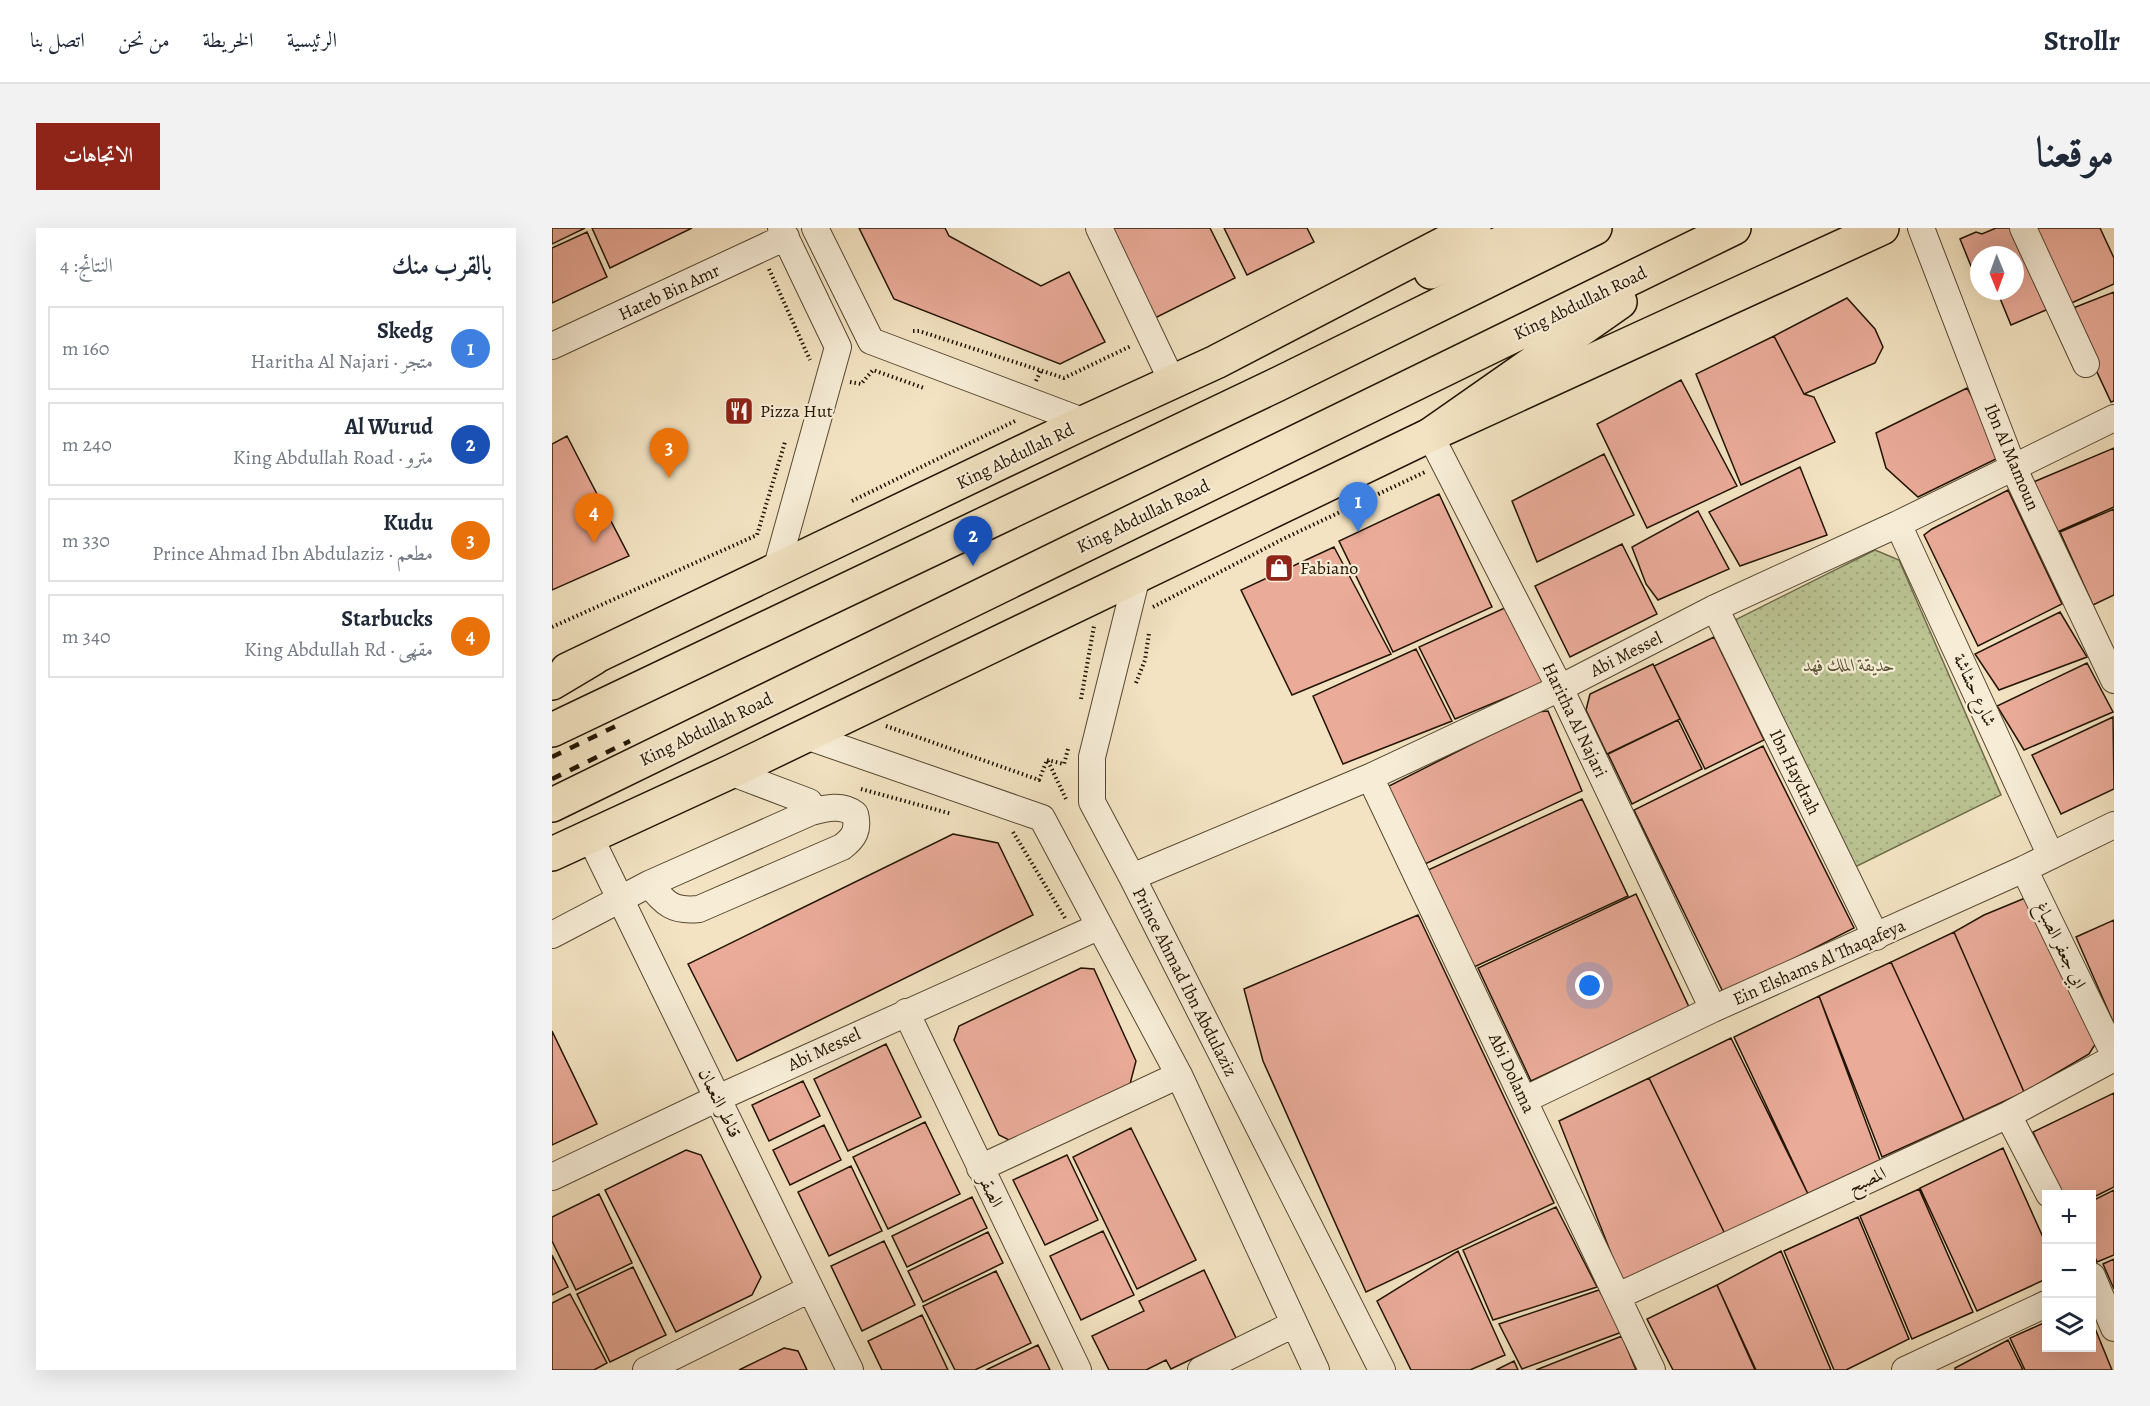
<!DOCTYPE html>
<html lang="ar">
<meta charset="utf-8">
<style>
:root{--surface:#fff;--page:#f2f2f3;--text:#1f2937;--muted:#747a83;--line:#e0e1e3;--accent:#8f2418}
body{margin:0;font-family:Alegreya,Amiri,serif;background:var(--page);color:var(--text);direction:rtl}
.controls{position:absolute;right:18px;bottom:18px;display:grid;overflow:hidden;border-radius:0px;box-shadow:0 6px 24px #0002}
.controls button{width:54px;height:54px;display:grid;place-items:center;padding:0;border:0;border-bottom:2px solid var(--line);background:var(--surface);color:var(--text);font:30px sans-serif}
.compass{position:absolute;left:1418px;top:18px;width:54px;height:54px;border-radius:50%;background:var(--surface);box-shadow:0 6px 24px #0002;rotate:179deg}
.you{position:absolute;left:1038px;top:758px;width:21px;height:21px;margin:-15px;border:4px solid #fff;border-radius:50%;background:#1a73e8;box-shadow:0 0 0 9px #1a73e833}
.badge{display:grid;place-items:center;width:39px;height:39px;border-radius:50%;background:var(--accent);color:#fff;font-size:20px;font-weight:700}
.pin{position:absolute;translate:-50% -50px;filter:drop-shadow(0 2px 3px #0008)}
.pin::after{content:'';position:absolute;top:32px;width:21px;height:18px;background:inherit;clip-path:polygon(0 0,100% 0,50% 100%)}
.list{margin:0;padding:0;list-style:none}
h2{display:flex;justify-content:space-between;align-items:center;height:78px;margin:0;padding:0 24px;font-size:26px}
h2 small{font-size:20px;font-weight:400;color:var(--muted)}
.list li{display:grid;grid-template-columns:39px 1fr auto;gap:18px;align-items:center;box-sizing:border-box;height:84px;margin:0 12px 12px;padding:0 12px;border:2px solid var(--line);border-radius:0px}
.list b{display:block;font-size:22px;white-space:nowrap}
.list p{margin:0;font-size:20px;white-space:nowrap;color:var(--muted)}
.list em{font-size:20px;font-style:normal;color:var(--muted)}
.icon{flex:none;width:33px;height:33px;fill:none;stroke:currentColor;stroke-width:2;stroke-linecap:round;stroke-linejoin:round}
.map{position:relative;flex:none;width:1562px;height:1142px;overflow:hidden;direction:ltr;border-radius:0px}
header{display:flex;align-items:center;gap:36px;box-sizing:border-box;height:84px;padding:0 30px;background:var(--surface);border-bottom:2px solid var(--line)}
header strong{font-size:28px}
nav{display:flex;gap:33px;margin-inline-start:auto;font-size:21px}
.intro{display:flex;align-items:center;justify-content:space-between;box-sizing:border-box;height:144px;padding:0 36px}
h1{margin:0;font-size:42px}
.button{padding:15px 27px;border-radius:0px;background:var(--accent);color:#fff;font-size:21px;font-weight:700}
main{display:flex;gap:36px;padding:0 36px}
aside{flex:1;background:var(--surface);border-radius:0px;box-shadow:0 6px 24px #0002}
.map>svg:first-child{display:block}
</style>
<header>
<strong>Strollr</strong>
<nav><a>الرئيسية</a><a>الخريطة</a><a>من نحن</a><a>اتصل بنا</a></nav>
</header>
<div class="intro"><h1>موقعنا</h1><a class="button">الاتجاهات</a></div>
<main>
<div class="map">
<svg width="1562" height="1142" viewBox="0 0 1562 1142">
<defs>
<pattern id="garden-dots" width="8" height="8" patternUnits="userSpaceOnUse" patternTransform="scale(1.5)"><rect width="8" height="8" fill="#bbc393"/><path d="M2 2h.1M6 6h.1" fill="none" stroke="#a0a77d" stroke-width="1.8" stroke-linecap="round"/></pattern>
</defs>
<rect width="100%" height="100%" fill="#f3e3c2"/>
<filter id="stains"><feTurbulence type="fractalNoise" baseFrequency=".00333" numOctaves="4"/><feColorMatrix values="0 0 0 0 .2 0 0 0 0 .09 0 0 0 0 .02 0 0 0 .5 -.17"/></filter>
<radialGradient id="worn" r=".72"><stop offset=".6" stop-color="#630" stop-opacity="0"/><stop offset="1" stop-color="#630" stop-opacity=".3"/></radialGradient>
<!-- garden -->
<path fill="url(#garden-dots)" stroke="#6e6c4a" stroke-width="1.5" d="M 1323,322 L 1347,332 L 1449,567 L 1301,640 L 1177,395 Z"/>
<!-- building -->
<path fill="#eaab99" stroke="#221401" stroke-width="1.5" d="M 0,0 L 33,0 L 0,16 Z
M 40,0 L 140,0 L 58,40 Z
M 307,0 L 393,0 L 397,8 L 489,58 L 517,44 L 553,114 L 508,136 L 342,71 Z
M 558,0 L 658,0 L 683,50 L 603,90 Z
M 672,0 L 755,0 L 762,14 L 695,47 Z
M 1444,0 L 1466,0 L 1501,79 L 1459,97 L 1445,63 L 1463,63 L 1463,27 L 1427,27 L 1427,35 L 1419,38 L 1408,11 L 1424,4 L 1430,6 Z
M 1475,0 L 1548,0 L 1562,30 L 1562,56 L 1515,77 Z
M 35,4 L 55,49 L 0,75 L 0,20 Z
M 1562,64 L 1562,173 L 1559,174 L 1516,82 Z
M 1295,70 L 1323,101 L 1331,119 L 1323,135 L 1252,166 L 1222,108 Z
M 1222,108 L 1252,166 L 1262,169 L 1283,214 L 1189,257 L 1144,146 Z
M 1129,152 L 1185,258 L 1095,300 L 1045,196 Z
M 1415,160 L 1446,216 L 1444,231 L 1366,269 L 1334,240 L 1324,205 Z
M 15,208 L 77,328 L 0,362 L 0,216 Z
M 1562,220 L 1562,279 L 1503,305 L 1479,255 Z
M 1052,226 L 1082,287 L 985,334 L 960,273 Z
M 1248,239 L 1275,307 L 1188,338 L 1157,284 Z
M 1456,262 L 1510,376 L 1426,418 L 1372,307 L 1380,301 Z
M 887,266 L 940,379 L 841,424 L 787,313 Z
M 1562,281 L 1562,367 L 1541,377 L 1508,304 Z
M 1146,283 L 1177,341 L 1106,372 L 1094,356 L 1080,319 Z
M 1070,316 L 1105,386 L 1018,429 L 983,358 Z
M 782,319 L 839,426 L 740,467 L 689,362 Z
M 957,378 L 995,453 L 903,491 L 867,419 Z
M 1508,384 L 1535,429 L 1447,462 L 1423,426 Z
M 1162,409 L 1212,512 L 1153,541 L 1102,438 Z
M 864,421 L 900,493 L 791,536 L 761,468 Z
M 1535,435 L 1561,484 L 1472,522 L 1445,478 Z
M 1101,436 L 1128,491 L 1055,526 L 1034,482 L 1038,466 Z
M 996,483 L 1030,563 L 873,636 L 835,559 L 984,484 Z
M 1561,489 L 1562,561 L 1509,586 L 1480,527 Z
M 1126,492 L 1150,541 L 1080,576 L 1056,526 Z
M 1211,518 L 1302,700 L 1172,766 L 1082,582 Z
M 1030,571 L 1076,668 L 922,739 L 876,642 Z
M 401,606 L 446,615 L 481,687 L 185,833 L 136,736 Z
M 1084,666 L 1137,779 L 979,853 L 926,740 Z
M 1478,668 L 1544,815 L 1537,826 L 1472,864 L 1402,704 L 1432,687 Z
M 866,687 L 1002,975 L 814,1064 L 711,833 L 692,761 Z
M 1562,692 L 1562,796 L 1524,709 Z
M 1402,704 L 1472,864 L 1412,892 L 1339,734 Z
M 1339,734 L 1412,892 L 1330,929 L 1267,768 Z
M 529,740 L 542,741 L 584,833 L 578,856 L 459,913 L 447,907 L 402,812 L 407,798 Z
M 1267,768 L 1328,932 L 1256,966 L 1182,809 Z
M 0,803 L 45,896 L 0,917 Z
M 1179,810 L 1256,966 L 1174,1008 L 1097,850 Z
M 334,816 L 369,889 L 296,923 L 262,851 Z
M 1097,850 L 1174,1008 L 1070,1053 L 1007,893 Z
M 251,853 L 268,888 L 217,913 L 200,877 Z
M 1562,865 L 1562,959 L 1540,970 L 1540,966 L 1510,966 L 1481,904 Z
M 373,894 L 408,966 L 336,1001 L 301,929 Z
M 272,897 L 289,932 L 238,957 L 221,922 Z
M 579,900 L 644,1032 L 585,1061 L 521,929 Z
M 1451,920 L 1494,1016 L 1494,1051 L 1425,1083 L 1368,960 Z
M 134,922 L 149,927 L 209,1049 L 200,1067 L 124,1104 L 53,962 Z
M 515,927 L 546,992 L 493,1017 L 461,952 Z
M 299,938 L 330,1003 L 277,1028 L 246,964 Z
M 1367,961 L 1421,1084 L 1360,1111 L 1308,988 Z
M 1562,962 L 1562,1027 L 1545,1034 L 1540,1022 L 1540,973 Z
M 47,966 L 80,1035 L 24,1062 L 0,1013 L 0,989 Z
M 420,969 L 435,1000 L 355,1039 L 340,1008 Z
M 1004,979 L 1045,1059 L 941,1092 L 911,1022 Z
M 1306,989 L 1357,1111 L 1294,1142 L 1282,1142 L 1232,1023 Z
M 551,1003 L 582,1067 L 529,1092 L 498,1028 Z
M 436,1004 L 451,1035 L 371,1074 L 356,1043 Z
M 332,1013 L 363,1077 L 310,1103 L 279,1038 Z
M 906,1023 L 953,1127 L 918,1142 L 859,1142 L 825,1073 Z
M 1229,1023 L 1279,1142 L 1204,1142 L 1165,1057 Z
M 0,1027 L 16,1059 L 0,1067 Z
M 1562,1031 L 1562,1061 L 1551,1036 Z
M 81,1039 L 114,1107 L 58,1134 L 25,1066 Z
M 652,1042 L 684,1110 L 619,1141 L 614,1132 L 594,1142 L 557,1142 L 540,1108 L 592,1083 L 587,1073 Z
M 444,1043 L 479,1115 L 423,1142 L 403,1142 L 371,1078 Z
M 1165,1057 L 1203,1142 L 1121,1142 L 1095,1091 Z
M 1047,1062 L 1070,1104 L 970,1141 L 947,1096 Z
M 18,1066 L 55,1135 L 42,1142 L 0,1142 L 0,1075 Z
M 370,1087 L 396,1142 L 330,1142 L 316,1113 Z
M 1540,1093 L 1560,1142 L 1473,1142 L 1458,1110 L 1494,1094 L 1494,1120 L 1540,1120 Z
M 1070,1108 L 1084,1142 L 984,1142 Z
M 1456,1112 L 1471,1142 L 1403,1142 L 1403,1140 Z
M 486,1117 L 498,1142 L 434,1142 Z
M 232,1120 L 246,1123 L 255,1142 L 187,1142 Z
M 962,1133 L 966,1142 L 944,1142 Z"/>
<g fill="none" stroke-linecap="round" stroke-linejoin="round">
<!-- minor casing -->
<g stroke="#564831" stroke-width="28">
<path id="minor" d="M 263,0 L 319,113 L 533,194
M 547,0 L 620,153
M 1369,0 L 1461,239 L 1562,452
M 1471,0 L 1534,136
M 0,118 L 234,9
M 878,207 L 1008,460 L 1161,781
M 1346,296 L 1499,628
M 224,342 L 286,119 L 229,0
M 585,348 L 540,529 L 540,574 L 580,649 L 830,1142
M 1163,380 L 1324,709
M 251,507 L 490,590 L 627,847 L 764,1142
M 178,544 L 257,574 L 259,584
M 818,549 L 1100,1142
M 38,609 L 298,1142
M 1472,641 L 1562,826
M 580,649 L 818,549 L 1008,460 L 1163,380 L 1346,296 L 1562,190
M 0,707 L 97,656 L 259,584 C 274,580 290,576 303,586 C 307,602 302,610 290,619 L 147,681 C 120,684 113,675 97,656
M 354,784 L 526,1142
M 972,872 L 1161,781 L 1472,641 L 1562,597
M 1456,887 L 1497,966
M 428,940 L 627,847
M 0,949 L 166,870 L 546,699
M 1540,1048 L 1562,1100
M 1066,1068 L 1456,887 L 1562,830
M 94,1142 L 258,1061
M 649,1142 L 742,1096
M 1353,1142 L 1494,1076"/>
</g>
<!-- major casing -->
<g stroke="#221401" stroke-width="36">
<path id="major" d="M 879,44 L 949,15 L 998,0
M 15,442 L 533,194 L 664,134 L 922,0
M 0,626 L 178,544 L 878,207 L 1330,0"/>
</g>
<!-- highway casing -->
<g stroke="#221401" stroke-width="36">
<path id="highway" d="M 878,207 L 1068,74
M 0,455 L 42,430
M 0,502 L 722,158 L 1043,0
M 0,577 L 1182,0"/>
</g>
<!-- path -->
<path stroke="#221401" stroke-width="4" stroke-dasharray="1.5 3" stroke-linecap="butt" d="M 217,41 L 258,132
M 361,103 L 367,103 L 512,150 L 579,118
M 484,153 L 489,142
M 298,154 L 309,156 L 321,142 L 372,160
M 300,273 L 465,192
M 601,379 L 731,311 L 873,244
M 0,399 L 205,307 L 233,214
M 584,455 L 593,432 L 597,405
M 529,471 L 542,398
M 334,498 L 487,552 L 495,532
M 495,532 L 512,536 L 516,521
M 496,533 L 514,571
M 309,561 L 400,586
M 461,604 L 513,690"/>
<!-- minor -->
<use href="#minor" stroke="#f7edd7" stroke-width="26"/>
<!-- major -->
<use href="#major" stroke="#f3e3c2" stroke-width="33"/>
<!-- highway -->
<use href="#highway" stroke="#f3e3c2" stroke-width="33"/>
<!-- rail -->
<path stroke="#221401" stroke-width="4.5" stroke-dasharray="10 10" stroke-linecap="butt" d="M 0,529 L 70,495
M 0,551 L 78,513"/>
</g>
<!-- icons -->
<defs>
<g id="restaurant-square" transform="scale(1.5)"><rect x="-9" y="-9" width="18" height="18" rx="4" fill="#8f2418" stroke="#f7edd7"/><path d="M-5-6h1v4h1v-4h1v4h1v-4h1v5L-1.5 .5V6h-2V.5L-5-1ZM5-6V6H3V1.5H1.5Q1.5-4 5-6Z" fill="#fff"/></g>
<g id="shop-square" transform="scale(1.5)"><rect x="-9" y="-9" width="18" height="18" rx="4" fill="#8f2418" stroke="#f7edd7"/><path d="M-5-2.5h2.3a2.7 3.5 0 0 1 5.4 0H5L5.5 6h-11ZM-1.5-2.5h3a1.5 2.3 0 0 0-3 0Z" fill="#fff"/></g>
</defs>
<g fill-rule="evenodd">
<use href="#restaurant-square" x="187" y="183"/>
<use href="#shop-square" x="727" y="340"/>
</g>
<g text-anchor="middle" stroke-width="4.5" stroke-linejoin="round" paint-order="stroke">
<!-- street labels -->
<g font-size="18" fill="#221401" stroke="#f7edd7">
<text transform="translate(117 64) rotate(-25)" y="6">Hateb Bin Amr</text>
<text transform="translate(1028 75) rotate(-26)" y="6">King Abdullah Road</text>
<text transform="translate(463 228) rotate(-26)" y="6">King Abdullah Rd</text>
<text transform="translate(1460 229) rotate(67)" y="6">Ibn Al Mamoun</text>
<text transform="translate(591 288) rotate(-26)" y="6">King Abdullah Road</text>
<text transform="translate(1074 426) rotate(-27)" y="6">Abi Messel</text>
<text transform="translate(1423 462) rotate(65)" y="6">شارع حشاشة</text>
<text transform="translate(1023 492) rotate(64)" y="6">Haritha Al Najari</text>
<text transform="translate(154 501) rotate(-26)" y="6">King Abdullah Road</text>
<text transform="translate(1243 544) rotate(64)" y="6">Ibn Haydrah</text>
<text transform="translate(1509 717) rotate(64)" y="6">ابي جعفر الصباغ</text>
<text transform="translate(1267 734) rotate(-24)" y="6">Ein Elshams Al Thaqafeya</text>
<text transform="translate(633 754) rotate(63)" y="6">Prince Ahmad Ibn Abdulaziz</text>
<text transform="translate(272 821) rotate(-25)" y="6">Abi Messel</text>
<text transform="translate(960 845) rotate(65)" y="6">Abi Dolama</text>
<text transform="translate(168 875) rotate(64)" y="6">قناطر النعمان</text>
<text transform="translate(1315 952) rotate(-25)" y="6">المصبح</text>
<text transform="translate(439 963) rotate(64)" y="6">الصقر</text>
</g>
<!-- poi labels -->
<g font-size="18" fill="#221401" stroke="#f7edd7" text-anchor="start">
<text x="208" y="189">Pizza Hut</text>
<text x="748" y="346">Fabiano</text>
</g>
<!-- park labels -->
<g font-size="18" font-style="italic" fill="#585134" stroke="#f7edd7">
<text x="1297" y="443">حديقة الملك فهد</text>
</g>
</g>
<rect width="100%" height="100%" filter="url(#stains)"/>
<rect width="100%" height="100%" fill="url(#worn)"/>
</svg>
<div class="controls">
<button>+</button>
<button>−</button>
<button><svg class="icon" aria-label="layers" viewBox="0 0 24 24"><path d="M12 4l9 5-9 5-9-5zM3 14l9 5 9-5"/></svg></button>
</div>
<svg class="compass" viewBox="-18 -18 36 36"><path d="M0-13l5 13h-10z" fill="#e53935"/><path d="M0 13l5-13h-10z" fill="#747a83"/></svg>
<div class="you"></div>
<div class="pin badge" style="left:806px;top:304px;background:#3f7fe0">1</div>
<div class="pin badge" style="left:421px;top:338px;background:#1a4fb4">2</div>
<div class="pin badge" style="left:117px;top:250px;background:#e8710a">3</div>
<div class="pin badge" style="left:42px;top:315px;background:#e8710a">4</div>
</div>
<aside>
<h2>بالقرب منك<small>النتائج: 4</small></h2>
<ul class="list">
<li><span class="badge" style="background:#3f7fe0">1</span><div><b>Skedg</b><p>متجر · Haritha Al Najari</p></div><em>160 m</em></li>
<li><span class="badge" style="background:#1a4fb4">2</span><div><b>Al Wurud</b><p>مترو · King Abdullah Road</p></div><em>240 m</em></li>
<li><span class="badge" style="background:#e8710a">3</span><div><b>Kudu</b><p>مطعم · Prince Ahmad Ibn Abdulaziz</p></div><em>330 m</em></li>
<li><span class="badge" style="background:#e8710a">4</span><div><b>Starbucks</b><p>مقهى · King Abdullah Rd</p></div><em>340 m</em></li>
</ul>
</aside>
</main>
